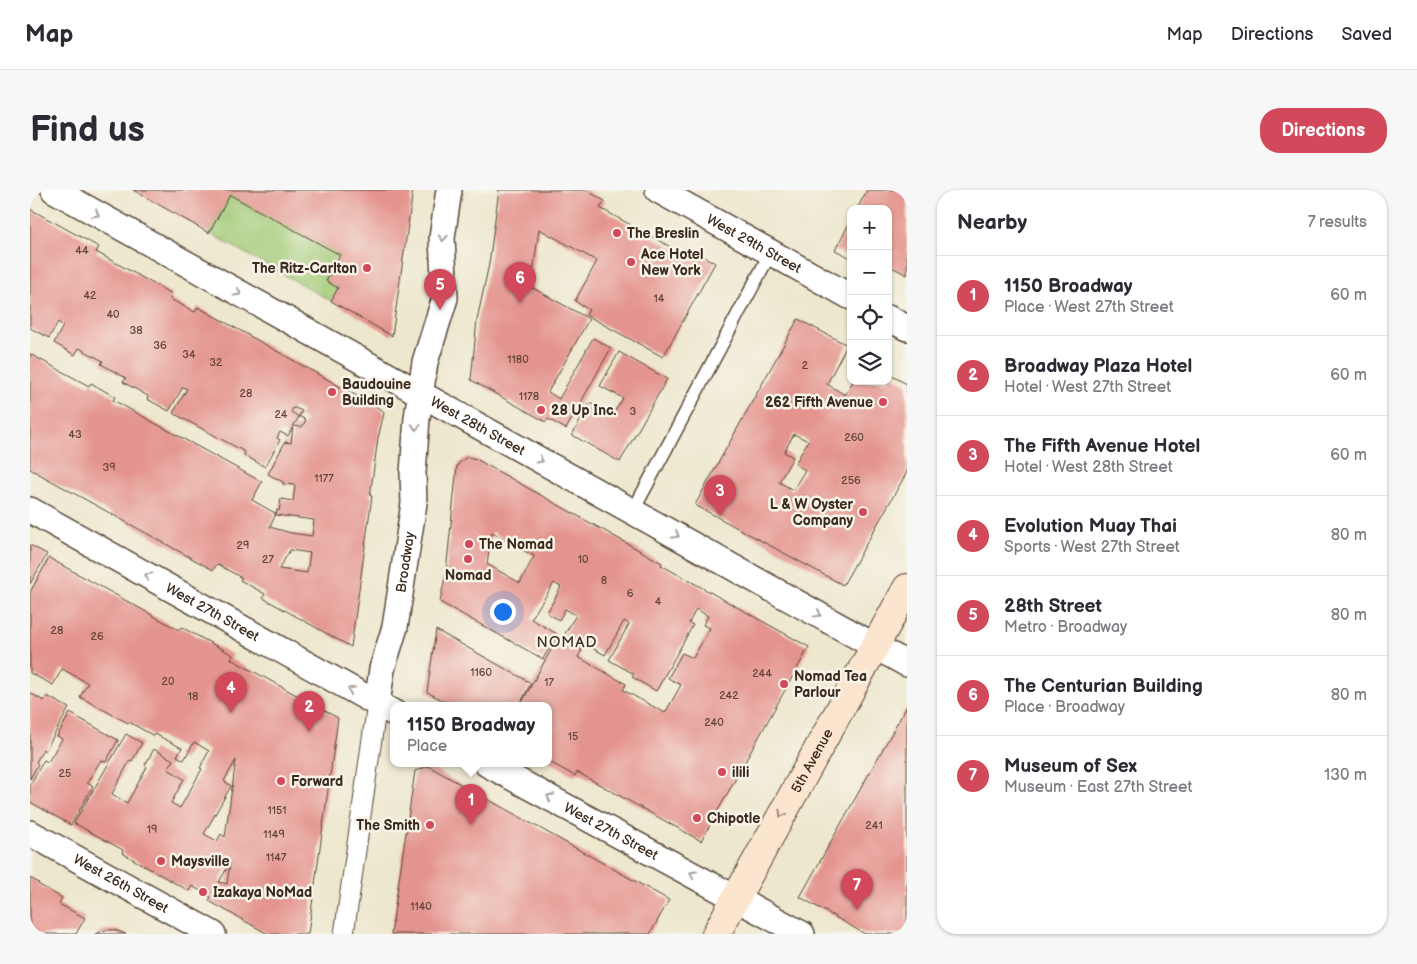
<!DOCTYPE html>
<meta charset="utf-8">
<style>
:root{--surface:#fff;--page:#f7f7f7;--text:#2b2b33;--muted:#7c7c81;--line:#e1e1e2;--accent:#d1495b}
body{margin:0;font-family:"Balsamiq Sans",sans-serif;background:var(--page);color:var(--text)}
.controls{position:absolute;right:15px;top:15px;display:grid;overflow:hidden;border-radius:10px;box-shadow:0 1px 4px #0004}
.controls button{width:45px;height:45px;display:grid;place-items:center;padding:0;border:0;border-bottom:1px solid var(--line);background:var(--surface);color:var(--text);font:25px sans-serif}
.you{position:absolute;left:472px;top:421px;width:18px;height:18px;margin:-12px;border:4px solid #fff;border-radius:50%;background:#1a73e8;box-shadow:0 0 0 8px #1a73e833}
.badge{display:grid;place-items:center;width:32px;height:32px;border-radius:50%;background:var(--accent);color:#fff;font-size:16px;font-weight:700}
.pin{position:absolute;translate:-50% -41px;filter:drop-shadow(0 1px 2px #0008)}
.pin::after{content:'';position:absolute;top:26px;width:18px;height:15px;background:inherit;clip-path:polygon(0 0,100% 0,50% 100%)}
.popup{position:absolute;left:360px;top:512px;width:162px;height:65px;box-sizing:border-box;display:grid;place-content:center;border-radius:10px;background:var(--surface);filter:drop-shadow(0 1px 4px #0005);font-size:16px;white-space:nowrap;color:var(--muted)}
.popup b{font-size:19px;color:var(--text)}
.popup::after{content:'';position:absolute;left:50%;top:100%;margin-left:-10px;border:10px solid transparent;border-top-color:var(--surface)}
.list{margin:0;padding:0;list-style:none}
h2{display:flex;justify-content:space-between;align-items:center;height:65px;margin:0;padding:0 20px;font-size:21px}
h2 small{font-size:16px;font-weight:400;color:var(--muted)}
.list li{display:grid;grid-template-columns:32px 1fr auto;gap:15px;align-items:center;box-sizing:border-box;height:80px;padding:0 20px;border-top:1px solid var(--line)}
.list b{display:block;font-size:19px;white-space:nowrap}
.list p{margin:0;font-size:16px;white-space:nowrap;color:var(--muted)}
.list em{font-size:16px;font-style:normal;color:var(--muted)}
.icon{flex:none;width:28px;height:28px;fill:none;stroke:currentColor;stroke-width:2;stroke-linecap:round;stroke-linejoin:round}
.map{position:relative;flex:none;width:877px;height:744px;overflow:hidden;border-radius:20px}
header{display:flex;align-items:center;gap:30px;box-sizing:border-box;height:70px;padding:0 25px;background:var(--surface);border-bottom:1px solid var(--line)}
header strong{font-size:24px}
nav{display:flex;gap:28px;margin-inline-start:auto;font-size:18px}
.intro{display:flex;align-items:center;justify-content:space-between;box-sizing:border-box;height:120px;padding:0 30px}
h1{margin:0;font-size:35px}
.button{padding:12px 22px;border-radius:20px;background:var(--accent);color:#fff;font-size:18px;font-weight:700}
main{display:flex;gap:30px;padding:0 30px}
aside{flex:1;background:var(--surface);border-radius:20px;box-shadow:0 1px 4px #0004}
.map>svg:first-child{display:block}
</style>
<header>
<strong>Map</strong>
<nav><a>Map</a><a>Directions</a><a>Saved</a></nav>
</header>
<div class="intro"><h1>Find us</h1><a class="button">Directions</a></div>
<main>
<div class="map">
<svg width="877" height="744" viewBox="0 0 877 744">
<rect width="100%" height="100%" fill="#f7f3e8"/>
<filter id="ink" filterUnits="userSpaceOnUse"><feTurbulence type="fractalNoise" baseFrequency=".02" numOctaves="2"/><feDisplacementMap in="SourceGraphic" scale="10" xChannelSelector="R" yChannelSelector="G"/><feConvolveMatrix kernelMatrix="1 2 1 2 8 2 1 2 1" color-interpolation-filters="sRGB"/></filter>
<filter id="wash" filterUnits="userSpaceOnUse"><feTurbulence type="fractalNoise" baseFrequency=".0096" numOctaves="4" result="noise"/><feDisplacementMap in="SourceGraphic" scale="20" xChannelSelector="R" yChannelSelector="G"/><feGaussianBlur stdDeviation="1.12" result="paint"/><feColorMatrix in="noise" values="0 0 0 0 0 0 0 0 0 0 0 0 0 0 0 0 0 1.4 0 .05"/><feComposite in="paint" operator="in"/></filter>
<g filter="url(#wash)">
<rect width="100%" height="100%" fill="#ede7cd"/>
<!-- green -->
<path fill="#a0ca76" stroke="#6e7a4a" d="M 200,5 L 310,65 L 296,91 L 308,98 L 301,111 L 179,43 Z"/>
<g id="blocks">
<!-- building -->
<path fill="#e4948e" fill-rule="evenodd" d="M 103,0 L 383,0 L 362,146 L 301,111 L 308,98 L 296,91 L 310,65 L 200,5 L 179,43 Z
M 469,0 L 556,0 L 575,11 L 570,18 L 664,70 L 668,63 L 685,73 L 633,167 L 556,125 L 559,120 L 545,111 L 567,71 L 509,39 L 501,97 L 559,129 L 518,202 L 529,209 L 563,148 L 581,158 L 536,239 L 518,229 L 516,232 L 441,190 L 447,130 L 459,74 Z
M 837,0 L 877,0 L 877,85 L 858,75 L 858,19 L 827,19 Z
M 0,19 L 69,57 L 66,62 L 142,104 L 140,109 L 165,122 L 168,117 L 352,220 L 354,223 L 348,248 L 340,306 L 342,306 L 321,457 L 233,408 L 235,404 L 210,390 L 212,388 L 187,374 L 183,380 L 0,279 L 0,164 L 59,196 L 61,193 L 85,207 L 83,210 L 232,292 L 222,310 L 245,323 L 245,326 L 240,337 L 261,343 L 282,346 L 284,330 L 246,325 L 247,320 L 249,321 L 251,309 L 263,311 L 265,295 L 253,294 L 253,292 L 238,284 L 255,252 L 261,253 L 263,236 L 258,246 L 250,242 L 247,248 L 250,250 L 235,277 L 214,265 L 215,262 L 143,223 L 157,199 L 153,197 L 139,221 L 117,209 L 118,206 L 93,192 L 96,188 L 71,174 L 73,171 L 49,158 L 45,165 L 24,153 L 33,136 L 28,132 L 19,148 L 0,138 ZM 263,218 L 265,218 L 272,221 L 269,226 L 276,230 L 272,237 L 263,236 L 269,227 L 261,222 ZM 260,360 L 280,363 L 277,383 L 249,379 Z
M 821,30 L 821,68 L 805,60 Z
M 768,129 L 817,155 L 797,194 L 815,205 L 823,191 L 858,191 L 860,185 L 877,194 L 877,282 L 813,395 L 665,315 ZM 764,244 L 778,251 L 765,274 L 775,280 L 763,300 L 749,292 L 763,267 L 754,262 Z
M 589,162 L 637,189 L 590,272 L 542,245 L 560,213 L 582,226 L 593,208 L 570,196 Z
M 437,267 L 446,269 L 632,373 L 631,375 L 779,457 L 671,651 L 547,582 L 545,586 L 518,571 L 518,516 L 490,516 L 528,447 L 552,460 L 548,467 L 596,494 L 593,500 L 635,523 L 651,495 L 638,488 L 652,463 L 663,468 L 680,438 L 673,435 L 678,426 L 666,419 L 659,433 L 663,435 L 626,501 L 602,487 L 604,484 L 579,470 L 599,434 L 594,431 L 575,465 L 555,454 L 553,458 L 533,447 L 546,425 L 535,419 L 529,430 L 517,423 L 531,397 L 524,393 L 501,429 L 527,444 L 513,469 L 410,412 L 416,382 L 427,276 L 431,271 ZM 462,342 L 504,366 L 490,393 L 457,374 Z
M 0,355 L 17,364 L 0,394 Z
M 19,368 L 149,440 L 151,437 L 203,465 L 201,469 L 308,528 L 278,744 L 238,744 L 179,711 L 181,707 L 162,696 L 159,701 L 92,663 L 93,660 L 44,633 L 96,544 L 112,553 L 102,571 L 100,570 L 82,604 L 97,613 L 117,577 L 115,575 L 124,559 L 143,570 L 138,579 L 154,589 L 141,613 L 150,618 L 172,579 L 170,578 L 179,561 L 164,552 L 154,570 L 147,566 L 152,558 L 125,544 L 124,546 L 99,532 L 98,533 L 50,507 L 58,493 L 32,479 L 23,495 L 0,483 L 0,402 ZM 206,570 L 195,647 L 191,644 L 187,651 L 174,644 L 201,596 L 194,591 ZM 200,673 L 197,694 L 189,692 Z
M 406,440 L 501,493 L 489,516 L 423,516 L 397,502 Z
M 0,503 L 14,511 L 17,506 L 39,518 L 15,561 L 13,559 L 6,572 L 8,574 L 0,589 Z
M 877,516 L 877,744 L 835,744 L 770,707 Z
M 40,523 L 88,550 L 76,572 L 71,570 L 57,593 L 63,596 L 41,635 L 0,612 L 0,595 L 14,570 L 18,572 L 32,549 L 27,546 Z
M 398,576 L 639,710 L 620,744 L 361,744 L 385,581 Z
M 0,688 L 9,693 L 8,694 L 32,708 L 29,714 L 55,728 L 46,744 L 0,744 Z
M 76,740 L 85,740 L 96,744 L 65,744 Z"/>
</g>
</g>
<g filter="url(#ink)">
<use href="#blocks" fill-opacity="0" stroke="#564638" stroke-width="1"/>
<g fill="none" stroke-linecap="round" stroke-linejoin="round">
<!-- service casing -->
<g stroke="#564638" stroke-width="15">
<path id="service" d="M 603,321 L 741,62"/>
</g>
<!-- pedestrian casing -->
<g stroke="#564638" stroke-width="21">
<path id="pedestrian" d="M 314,744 L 347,514"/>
</g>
<!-- minor casing -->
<g stroke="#564638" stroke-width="28">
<g id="minor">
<path id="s1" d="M 24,0 L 877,474"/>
<path id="s2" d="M 628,0 L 821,107"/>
<path d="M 858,128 L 877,138"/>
<path id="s3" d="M 0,320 L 364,523"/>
<path id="s4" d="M 347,514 L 352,479 L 365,437 L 384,313 L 383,283 L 387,228 L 395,172 L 415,108 L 412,48 L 419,0"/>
<path id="s5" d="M 457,574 L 772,744"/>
<path id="s6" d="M 0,643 L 183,744"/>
</g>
</g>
<!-- secondary casing -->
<g stroke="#564638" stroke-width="30">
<g id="secondary">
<path id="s7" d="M 686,744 L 877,398"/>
</g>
</g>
<!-- service -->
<use href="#service" stroke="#fff" stroke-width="12"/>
<!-- pedestrian -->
<use href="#pedestrian" stroke="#fff" stroke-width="19"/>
<!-- minor -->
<use href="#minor" stroke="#fff" stroke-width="25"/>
<!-- secondary -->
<use href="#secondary" stroke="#fce5cf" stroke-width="28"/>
</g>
<!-- one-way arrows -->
<defs><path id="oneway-chevron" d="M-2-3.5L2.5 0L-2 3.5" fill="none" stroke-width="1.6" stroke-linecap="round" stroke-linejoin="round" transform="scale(1.25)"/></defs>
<g stroke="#a79f9a">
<use href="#oneway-chevron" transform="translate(66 24) rotate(29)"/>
<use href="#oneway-chevron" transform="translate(413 48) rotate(93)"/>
<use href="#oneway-chevron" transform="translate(208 103) rotate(29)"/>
<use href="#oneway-chevron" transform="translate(386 237) rotate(94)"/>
<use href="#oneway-chevron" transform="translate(510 270) rotate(29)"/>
<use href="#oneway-chevron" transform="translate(646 345) rotate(29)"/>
<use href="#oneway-chevron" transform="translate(118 386) rotate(-151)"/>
<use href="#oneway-chevron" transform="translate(788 424) rotate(29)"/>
<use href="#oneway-chevron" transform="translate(321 500) rotate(-151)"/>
<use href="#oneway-chevron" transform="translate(520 607) rotate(-152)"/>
<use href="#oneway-chevron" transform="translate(663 684) rotate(-152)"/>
</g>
<use stroke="#9c8876" href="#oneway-chevron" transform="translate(752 624) rotate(119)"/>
</g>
<!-- markers -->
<g fill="#d1495b" stroke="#f7f3e8" stroke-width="2">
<circle cx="587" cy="43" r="5"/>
<circle cx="601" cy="72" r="5"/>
<circle cx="337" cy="78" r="5"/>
<circle cx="302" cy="202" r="5"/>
<circle cx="853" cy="212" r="5"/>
<circle cx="511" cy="220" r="5"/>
<circle cx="833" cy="322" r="5"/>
<circle cx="439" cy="354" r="5"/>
<circle cx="438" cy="369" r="5"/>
<circle cx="754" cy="494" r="5"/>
<circle cx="692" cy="582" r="5"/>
<circle cx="251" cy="591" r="5"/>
<circle cx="667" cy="628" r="5"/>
<circle cx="400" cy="635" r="5"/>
<circle cx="131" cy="671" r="5"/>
<circle cx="173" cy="702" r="5"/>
</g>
<g text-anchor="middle" stroke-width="5" stroke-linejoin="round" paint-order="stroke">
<!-- number labels -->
<g font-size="11" fill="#65443a">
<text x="52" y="64">44</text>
<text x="60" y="109">42</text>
<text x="629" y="112">14</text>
<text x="83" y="128">40</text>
<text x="106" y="144">38</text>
<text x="130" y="159">36</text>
<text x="159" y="168">34</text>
<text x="488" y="173">1180</text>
<text x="186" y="176">32</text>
<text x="775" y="179">2</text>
<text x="216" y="207">28</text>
<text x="499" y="210">1178</text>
<text x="603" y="225">3</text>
<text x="251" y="228">24</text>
<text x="45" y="248">43</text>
<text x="824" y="251">260</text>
<text x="79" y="281">39</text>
<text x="294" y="292">1177</text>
<text x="821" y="294">256</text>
<text x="213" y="359">29</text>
<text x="238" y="373">27</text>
<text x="553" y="373">10</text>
<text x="574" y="394">8</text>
<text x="600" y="407">6</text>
<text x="628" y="415">4</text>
<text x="27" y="444">28</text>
<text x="67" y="450">26</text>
<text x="451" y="486">1160</text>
<text x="732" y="487">244</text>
<text x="138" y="495">20</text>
<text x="519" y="496">17</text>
<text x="699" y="509">242</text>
<text x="163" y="510">18</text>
<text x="684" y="536">240</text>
<text x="543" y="550">15</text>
<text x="35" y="587">25</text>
<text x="247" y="624">1151</text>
<text x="844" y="639">241</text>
<text x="122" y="643">19</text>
<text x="244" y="648">1149</text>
<text x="246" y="671">1147</text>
<text x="391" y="720">1140</text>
</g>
<!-- poi labels -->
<g font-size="14" font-weight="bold" fill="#3b2a1e" stroke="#f7f3e8" text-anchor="start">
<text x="597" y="48">The Breslin</text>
<text x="611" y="69">Ace Hotel<tspan x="611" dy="16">New York</tspan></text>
<text x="327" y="83" text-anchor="end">The Ritz-Carlton</text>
<text x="312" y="199">Baudouine<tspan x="312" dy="16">Building</tspan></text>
<text x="843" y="217" text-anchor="end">262 Fifth Avenue</text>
<text x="521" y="225">28 Up Inc.</text>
<text x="823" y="319" text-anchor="end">L &amp; W Oyster<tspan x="823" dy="16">Company</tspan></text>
<text x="449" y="359">The Nomad</text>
<text x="438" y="390" text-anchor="middle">Nomad</text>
<text x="764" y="491">Nomad Tea<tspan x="764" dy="16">Parlour</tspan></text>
<text x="702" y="587">ilili</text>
<text x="261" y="596">Forward</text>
<text x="677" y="633">Chipotle</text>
<text x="390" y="640" text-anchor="end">The Smith</text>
<text x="141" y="676">Maysville</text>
<text x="183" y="707">Izakaya NoMad</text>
</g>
<!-- street labels -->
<g font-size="14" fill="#3b2a1e" stroke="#f7f3e8">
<text dy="5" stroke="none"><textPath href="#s2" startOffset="110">West 29th Street</textPath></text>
<text dy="5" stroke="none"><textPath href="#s1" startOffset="485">West 28th Street</textPath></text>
<text dy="5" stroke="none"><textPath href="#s4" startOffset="145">Broadway</textPath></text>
<text dy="5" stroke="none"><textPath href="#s3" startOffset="209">West 27th Street</textPath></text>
<text dy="5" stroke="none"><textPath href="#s7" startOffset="198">5th Avenue</textPath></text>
<text dy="5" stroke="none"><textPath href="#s5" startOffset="141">West 27th Street</textPath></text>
<text dy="5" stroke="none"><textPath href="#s6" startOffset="104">West 26th Street</textPath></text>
</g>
<!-- neighbourhood labels -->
<g font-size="15" letter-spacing="1" fill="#3b2a1e" stroke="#f7f3e8">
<text x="537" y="457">NOMAD</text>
</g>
</g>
</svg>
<div class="controls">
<button>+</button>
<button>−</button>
<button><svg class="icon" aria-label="locate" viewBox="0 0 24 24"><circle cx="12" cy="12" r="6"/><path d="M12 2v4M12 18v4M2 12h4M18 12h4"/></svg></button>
<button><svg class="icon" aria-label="layers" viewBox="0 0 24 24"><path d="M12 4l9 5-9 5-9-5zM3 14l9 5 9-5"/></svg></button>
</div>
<div class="you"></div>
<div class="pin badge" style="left:441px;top:635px">1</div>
<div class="popup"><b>1150 Broadway</b>Place</div>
<div class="pin badge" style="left:279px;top:542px">2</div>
<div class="pin badge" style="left:690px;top:326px">3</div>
<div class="pin badge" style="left:201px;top:523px">4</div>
<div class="pin badge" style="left:410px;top:120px">5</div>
<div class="pin badge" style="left:490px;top:113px">6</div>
<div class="pin badge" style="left:827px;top:720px">7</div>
</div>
<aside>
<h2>Nearby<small>7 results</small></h2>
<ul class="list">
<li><span class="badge">1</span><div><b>1150 Broadway</b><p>Place · West 27th Street</p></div><em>60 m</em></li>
<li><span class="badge">2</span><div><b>Broadway Plaza Hotel</b><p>Hotel · West 27th Street</p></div><em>60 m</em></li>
<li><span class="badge">3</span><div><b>The Fifth Avenue Hotel</b><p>Hotel · West 28th Street</p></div><em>60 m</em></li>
<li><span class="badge">4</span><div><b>Evolution Muay Thai</b><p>Sports · West 27th Street</p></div><em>80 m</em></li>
<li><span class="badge">5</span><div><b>28th Street</b><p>Metro · Broadway</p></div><em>80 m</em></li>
<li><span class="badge">6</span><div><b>The Centurian Building</b><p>Place · Broadway</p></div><em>80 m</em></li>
<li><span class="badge">7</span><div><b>Museum of Sex</b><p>Museum · East 27th Street</p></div><em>130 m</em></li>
</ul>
</aside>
</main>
